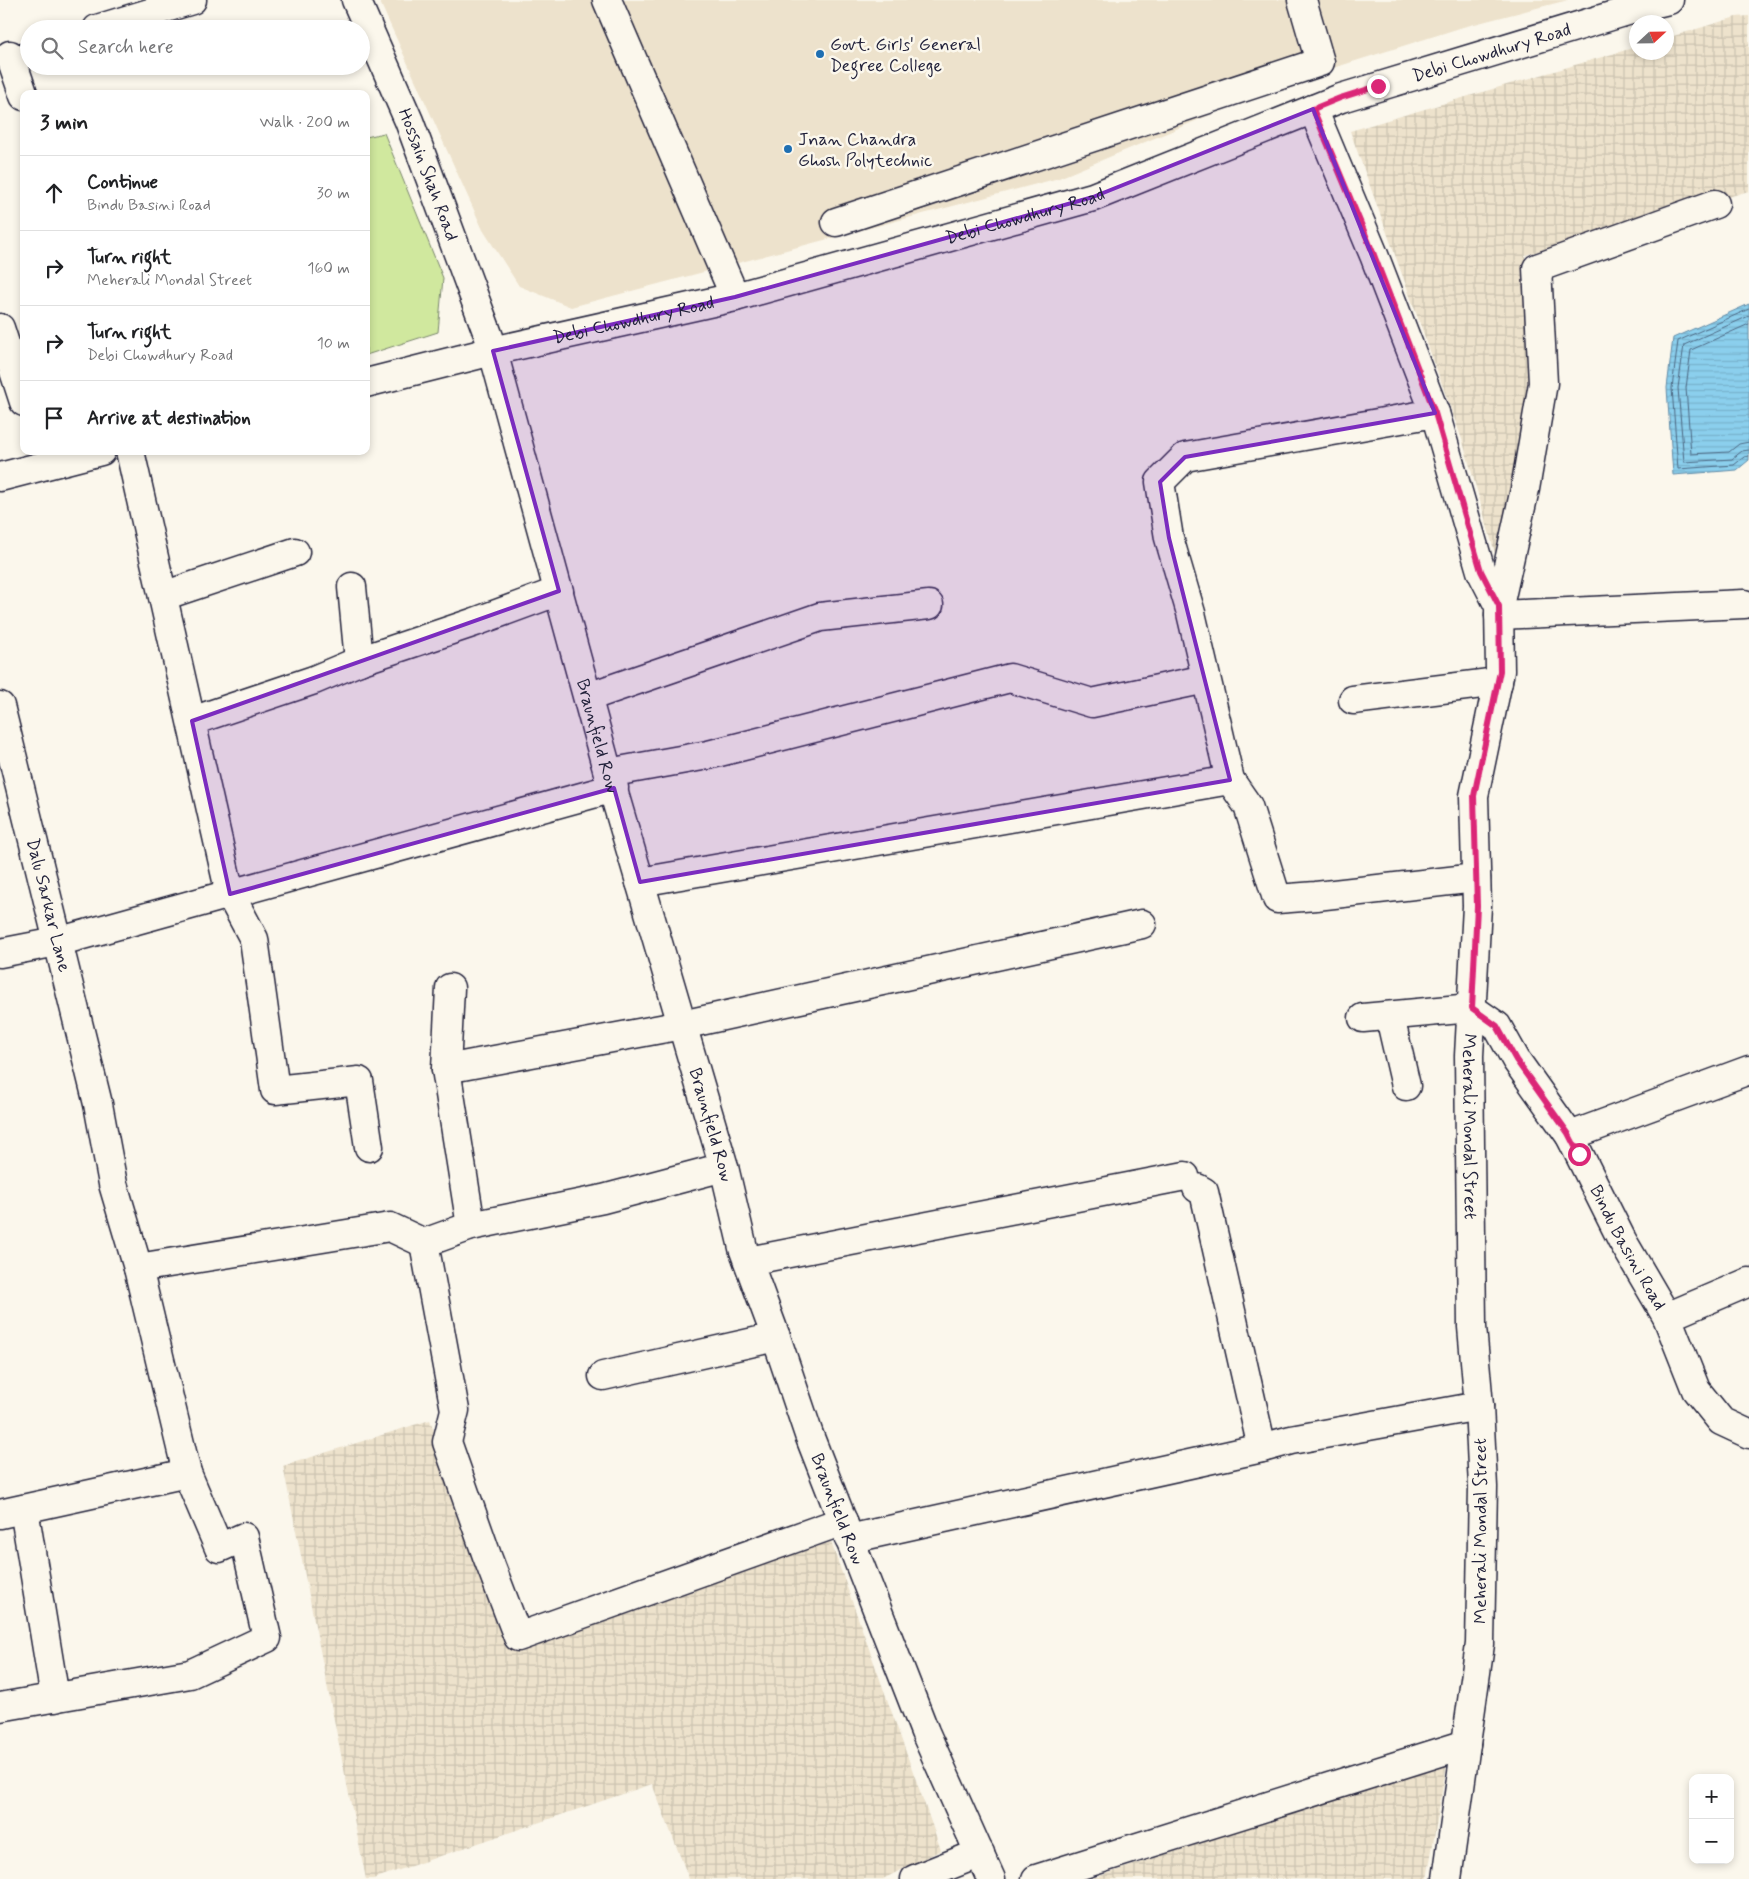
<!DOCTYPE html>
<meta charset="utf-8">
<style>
:root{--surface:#fff;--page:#f2f2f2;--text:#202124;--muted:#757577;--line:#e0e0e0}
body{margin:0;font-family:Mynerve,sans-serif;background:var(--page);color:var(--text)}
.controls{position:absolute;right:15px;bottom:15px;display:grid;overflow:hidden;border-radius:10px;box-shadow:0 2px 8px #0003}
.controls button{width:45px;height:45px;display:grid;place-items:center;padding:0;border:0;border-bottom:1px solid var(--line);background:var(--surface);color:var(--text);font:25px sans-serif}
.compass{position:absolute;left:1629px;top:15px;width:45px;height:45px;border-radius:50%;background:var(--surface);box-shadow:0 2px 8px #0003;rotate:68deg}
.stop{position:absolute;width:15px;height:15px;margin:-11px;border:4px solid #db2777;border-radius:50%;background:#fff}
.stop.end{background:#db2777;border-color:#fff;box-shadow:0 1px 5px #0008}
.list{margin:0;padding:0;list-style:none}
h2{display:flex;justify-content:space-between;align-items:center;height:65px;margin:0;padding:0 20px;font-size:21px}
h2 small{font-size:16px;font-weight:400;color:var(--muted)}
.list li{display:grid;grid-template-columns:32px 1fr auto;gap:15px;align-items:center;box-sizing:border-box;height:75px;padding:0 20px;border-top:1px solid var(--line)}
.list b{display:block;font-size:19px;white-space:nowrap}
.list p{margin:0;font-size:16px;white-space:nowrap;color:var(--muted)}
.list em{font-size:16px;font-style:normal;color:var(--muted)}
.icon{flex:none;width:28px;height:28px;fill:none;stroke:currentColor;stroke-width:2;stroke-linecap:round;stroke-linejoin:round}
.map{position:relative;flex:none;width:1749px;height:1879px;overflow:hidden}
.search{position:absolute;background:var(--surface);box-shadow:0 2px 8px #0003;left:20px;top:20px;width:350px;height:55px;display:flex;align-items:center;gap:12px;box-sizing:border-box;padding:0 18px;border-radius:28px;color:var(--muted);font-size:19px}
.panel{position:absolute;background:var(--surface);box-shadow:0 2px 8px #0003;left:20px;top:90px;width:350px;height:365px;border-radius:10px}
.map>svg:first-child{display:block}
</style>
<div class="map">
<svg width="1749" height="1879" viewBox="0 0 1749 1879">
<defs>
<pattern id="industrial-grid" width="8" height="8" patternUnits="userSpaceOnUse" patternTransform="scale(1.25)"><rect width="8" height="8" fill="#ede2cc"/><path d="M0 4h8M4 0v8" fill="none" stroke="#cbc2b0"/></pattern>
<pattern id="water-rules" width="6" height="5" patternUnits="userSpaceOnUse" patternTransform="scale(1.25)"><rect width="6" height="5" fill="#8bcfed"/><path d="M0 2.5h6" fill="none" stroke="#78b1cc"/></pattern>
</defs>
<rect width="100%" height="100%" fill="#fbf7ec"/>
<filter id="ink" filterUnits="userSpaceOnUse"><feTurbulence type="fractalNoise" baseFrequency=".02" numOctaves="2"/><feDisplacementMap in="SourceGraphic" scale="10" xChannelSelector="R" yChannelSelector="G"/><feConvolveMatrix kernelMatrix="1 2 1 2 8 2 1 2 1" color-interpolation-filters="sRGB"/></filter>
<g filter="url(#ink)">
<!-- built -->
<path fill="#ede2cc" d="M 379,0 L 1568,0 L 1463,27 L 1289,82 L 1059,178 L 571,307 L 519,286 L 483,230 Z"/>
<!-- industrial -->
<path fill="url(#industrial-grid)" d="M 1749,16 L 1749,191 L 1525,255 L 1536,391 L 1495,553 L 1463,442 L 1350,131 L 1636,47 L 1636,52 L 1666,52 L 1667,38 L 1736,17 Z
M 430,1420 L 513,1649 L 828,1534 L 941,1850 L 883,1879 L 689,1879 L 652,1784 L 373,1879 L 366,1879 L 283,1466 Z
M 1447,1762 L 1427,1879 L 1091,1879 Z"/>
<!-- park -->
<path fill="#d0e89e" stroke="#79856c" d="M 384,133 L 443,278 L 438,332 L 366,355 L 366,137 Z"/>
<!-- water -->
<path fill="url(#water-rules)" stroke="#618aa6" d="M 1749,304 L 1749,460 L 1737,470 L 1673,475 L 1667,388 L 1673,338 Z"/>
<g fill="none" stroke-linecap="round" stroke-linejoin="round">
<!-- shore -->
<path stroke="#4c6782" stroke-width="1" d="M 1749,309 L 1678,341 L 1672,388 L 1678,469 L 1734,465 L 1744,457 L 1749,456
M 1749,316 L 1684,345 L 1678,388 L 1684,462 L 1732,459 L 1742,451 L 1749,450
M 1749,324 L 1691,350 L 1686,388 L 1691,454 L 1729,452 L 1739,444 L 1749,442"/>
<!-- minor casing -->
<g stroke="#22223b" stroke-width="31">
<g id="minor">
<path id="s1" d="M 356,0 L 409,121 L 489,337 L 608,773 L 724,1167 L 743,1248 L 776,1337 L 809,1435 L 925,1732 L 991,1879"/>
<path d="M 607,0 L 735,297"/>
<path d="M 97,29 L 192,0"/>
<path d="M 10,55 L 24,96"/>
<path id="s2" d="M 1313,109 L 1374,255 L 1435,413 L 1481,571 L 1499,606 L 1500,671 L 1474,796 L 1477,906 L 1469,1056 L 1472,1327 L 1479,1406 L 1483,1487 L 1480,1644 L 1447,1879"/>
<path d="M 836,222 L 1320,62 L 1302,0"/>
<path d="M 0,328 L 24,402"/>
<path id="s3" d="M 366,383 L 493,351 L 735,297 L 1093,197 L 1341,98 L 1644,6 L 1669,0"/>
<path d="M 1435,413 L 1185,457 L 1160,482 L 1169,538 L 1191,613 L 1230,780 L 1248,806 L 1277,899 L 1316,896 L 1476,878"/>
<path d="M 0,477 L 101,451"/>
<path d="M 352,587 L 359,661"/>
<path d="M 163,596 L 295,552"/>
<path d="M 1499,606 L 1525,489 L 1543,383 L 1537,268 L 1715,204"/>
<path d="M 1499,615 L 1744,604"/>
<path d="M 588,697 L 820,617 L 929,605"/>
<path d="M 1353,700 L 1498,682"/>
<path id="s4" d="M 0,706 L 98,1104 L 113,1184 L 138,1268 L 187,1473 L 0,1514"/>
<path d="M 192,721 L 314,680 L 359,661 L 475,622 L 559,591"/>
<path d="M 608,773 L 708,755 L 1010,678 L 1092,703 L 1206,679"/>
<path d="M 640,882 L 1230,780"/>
<path d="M 0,953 L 57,942 L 230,894 L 130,451"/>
<path d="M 450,988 L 446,1069 L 471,1226"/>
<path d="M 1390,1017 L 1406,1086"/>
<path id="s5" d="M 1363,1018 L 1471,1008 L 1497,1026 L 1516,1060 L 1570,1136 L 1622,1240 L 1667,1317 L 1696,1390 L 1721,1421 L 1749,1434"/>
<path d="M 446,1069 L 682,1025 L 1142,924"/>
<path d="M 1570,1136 L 1749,1070"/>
<path d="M 369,1147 L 359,1081 L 275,1090 L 254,939 L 230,894 L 614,788"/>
<path d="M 1197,1188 L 1204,1192 L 1262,1448"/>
<path d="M 424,1243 L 455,1410 L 447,1442 L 487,1556 L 518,1637 L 843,1521"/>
<path d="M 748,1261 L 1185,1176"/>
<path d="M 138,1268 L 390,1227 L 424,1243 L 471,1226 L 603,1199 L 724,1167"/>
<path d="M 1667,1317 L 1749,1282"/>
<path d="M 603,1376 L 776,1337"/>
<path d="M 24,1509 L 55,1698"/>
<path d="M 849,1539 L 1262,1448 L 1291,1440 L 1479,1406"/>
<path d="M 0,1707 L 190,1674 L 267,1638 L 244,1537 L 219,1548 L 187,1473"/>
<path d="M 915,1879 L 980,1853"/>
<path d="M 1036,1879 L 1466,1744"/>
</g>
</g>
<!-- minor -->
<use href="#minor" stroke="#fbf7ec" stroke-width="28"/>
</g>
</g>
<g fill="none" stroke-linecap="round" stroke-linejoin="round" filter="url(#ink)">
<!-- route -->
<path stroke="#db2777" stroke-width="6" d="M 1378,86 L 1340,98 L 1313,109 L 1374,255 L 1435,413 L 1481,571 L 1499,606 L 1500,671 L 1474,796 L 1477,906 L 1472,1008 L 1497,1026 L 1516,1060 L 1568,1133 L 1579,1154"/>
</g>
<!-- marked area -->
<path fill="#7b2cbf" fill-opacity="0.2" stroke="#7b2cbf" stroke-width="4" stroke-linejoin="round" d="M 1313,109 L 1435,413 L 1185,457 L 1160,482 L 1169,538 L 1230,780 L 640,882 L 614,788 L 230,894 L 192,721 L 559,591 L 493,351 L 735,297 L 1093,197 Z"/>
<!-- markers -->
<g fill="#1f6fb2" stroke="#fbf7ec" stroke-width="2">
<circle cx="820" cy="54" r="5"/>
<circle cx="788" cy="149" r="5"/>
</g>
<g text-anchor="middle" stroke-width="5" stroke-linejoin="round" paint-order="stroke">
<!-- poi labels -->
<g font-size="18" fill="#22223b" stroke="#fbf7ec" text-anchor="start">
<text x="830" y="50">Govt. Girls' General<tspan x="830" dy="21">Degree College</tspan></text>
<text x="798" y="145">Jnan Chandra<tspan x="798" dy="21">Ghosh Polytechnic</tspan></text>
</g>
<!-- street labels -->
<g font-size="18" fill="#22223b" stroke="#fbf7ec">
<text dy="6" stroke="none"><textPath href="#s3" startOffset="1175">Debi Chowdhury Road</textPath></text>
<text dy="6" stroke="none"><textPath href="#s1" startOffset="189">Hossain Shah Road</textPath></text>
<text dy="6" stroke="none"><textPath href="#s3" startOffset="680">Debi Chowdhury Road</textPath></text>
<text dy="6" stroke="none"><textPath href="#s3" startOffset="275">Debi Chowdhury Road</textPath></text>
<text dy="6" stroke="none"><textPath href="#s1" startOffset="776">Braunfield Row</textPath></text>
<text dy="6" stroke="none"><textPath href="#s4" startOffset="205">Dalu Sarkar Lane</textPath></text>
<text dy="6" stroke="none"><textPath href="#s1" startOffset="1181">Braunfield Row</textPath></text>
<text dy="6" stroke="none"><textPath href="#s2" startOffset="1055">Meherali Mondal Street</textPath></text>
<text dy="6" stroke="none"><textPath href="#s5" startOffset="398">Bindu Basini Road</textPath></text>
<text dy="6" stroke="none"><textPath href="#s1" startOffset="1586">Braunfield Row</textPath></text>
<text transform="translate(1480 1531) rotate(-90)" y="6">Meherali Mondal Street</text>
</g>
</g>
</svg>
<div class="controls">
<button>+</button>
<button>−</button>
</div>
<svg class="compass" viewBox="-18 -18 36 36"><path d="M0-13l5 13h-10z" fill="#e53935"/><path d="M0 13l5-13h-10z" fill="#757577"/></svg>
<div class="stop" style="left:1579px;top:1154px"></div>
<div class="stop end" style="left:1378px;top:86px"></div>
<div class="search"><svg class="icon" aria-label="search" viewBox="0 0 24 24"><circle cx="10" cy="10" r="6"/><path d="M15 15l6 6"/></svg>Search here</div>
<section class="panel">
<h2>3 min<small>Walk · 200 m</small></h2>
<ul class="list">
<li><svg class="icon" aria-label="ahead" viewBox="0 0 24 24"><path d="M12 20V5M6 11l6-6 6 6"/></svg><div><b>Continue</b><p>Bindu Basini Road</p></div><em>30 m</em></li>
<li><svg class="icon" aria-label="right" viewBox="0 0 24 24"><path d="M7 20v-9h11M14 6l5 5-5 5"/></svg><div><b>Turn right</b><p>Meherali Mondal Street</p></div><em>160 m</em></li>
<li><svg class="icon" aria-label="right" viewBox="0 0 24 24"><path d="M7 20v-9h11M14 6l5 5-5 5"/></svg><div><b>Turn right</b><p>Debi Chowdhury Road</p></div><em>10 m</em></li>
<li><svg class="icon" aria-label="arrive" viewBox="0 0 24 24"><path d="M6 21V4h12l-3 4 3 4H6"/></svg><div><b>Arrive at destination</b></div></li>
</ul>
</section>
</div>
